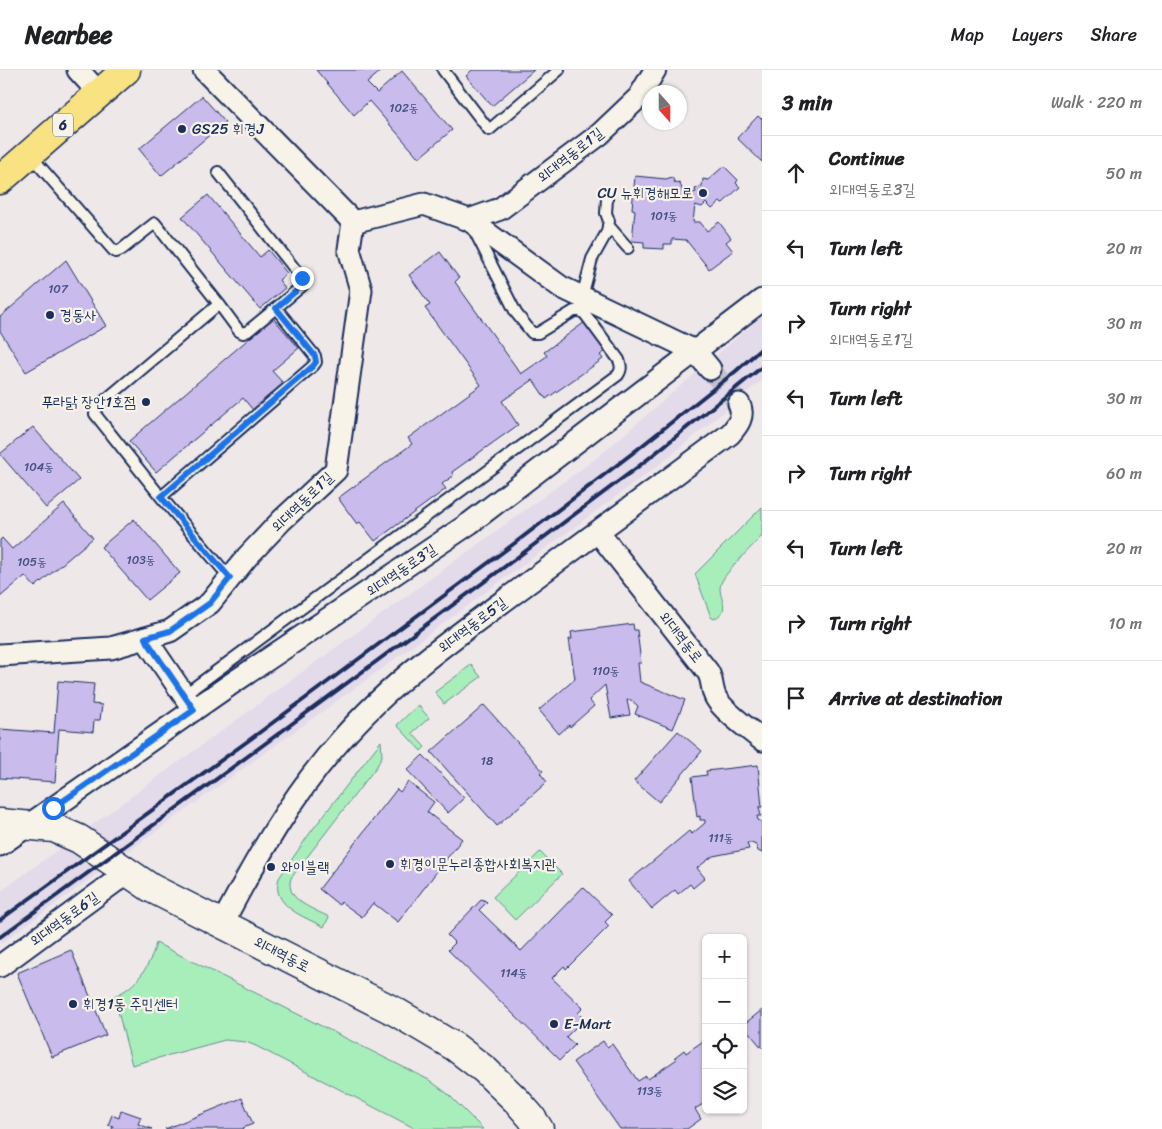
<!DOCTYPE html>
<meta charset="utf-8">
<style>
:root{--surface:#fff;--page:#f6f6f6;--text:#202124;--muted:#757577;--line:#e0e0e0}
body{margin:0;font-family:Sriracha,"Poor Story",sans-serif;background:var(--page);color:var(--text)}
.controls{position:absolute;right:15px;bottom:15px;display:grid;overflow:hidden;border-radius:8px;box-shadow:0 1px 4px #0004}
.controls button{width:45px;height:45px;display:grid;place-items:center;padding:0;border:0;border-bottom:1px solid var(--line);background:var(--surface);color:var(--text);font:25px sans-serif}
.compass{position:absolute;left:642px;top:15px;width:45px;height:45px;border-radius:50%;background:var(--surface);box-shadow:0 1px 4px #0004;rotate:159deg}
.stop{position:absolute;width:15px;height:15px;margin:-11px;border:4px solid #1a73e8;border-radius:50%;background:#fff}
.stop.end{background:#1a73e8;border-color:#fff;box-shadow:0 1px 5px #0008}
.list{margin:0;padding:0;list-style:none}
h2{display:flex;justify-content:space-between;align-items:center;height:65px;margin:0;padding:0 20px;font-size:21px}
h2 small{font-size:16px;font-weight:400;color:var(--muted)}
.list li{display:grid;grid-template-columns:32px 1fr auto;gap:15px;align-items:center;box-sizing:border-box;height:75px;padding:0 20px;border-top:1px solid var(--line)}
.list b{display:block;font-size:19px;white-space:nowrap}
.list p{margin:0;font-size:16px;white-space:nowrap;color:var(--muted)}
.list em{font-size:16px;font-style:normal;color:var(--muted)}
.icon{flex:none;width:28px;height:28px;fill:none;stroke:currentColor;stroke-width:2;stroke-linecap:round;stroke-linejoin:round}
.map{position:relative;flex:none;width:762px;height:1059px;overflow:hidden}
header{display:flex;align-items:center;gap:30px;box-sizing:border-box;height:70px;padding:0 25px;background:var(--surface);border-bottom:1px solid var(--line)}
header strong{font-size:24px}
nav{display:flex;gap:28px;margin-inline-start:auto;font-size:18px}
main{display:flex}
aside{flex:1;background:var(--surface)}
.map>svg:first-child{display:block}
</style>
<header>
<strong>Nearbee</strong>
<nav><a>Map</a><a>Layers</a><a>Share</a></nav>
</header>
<main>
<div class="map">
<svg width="762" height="1059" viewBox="0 0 762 1059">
<rect width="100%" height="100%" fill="#eee8e9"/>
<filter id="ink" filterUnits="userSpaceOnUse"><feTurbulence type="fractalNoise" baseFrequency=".02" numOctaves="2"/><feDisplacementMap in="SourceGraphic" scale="10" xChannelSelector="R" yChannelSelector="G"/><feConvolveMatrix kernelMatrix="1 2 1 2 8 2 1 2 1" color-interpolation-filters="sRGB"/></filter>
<g filter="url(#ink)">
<!-- built -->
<path fill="#e3daea" d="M 762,246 L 762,310 L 664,391 L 388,594 L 0,874 L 0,822 L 598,387 Z"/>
<!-- grass -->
<path fill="#a8eeba" stroke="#628e8c" d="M 762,437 L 762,466 C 751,478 730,497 722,511 C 714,527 735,537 714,549 L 711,547 L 695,504 Z
M 471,595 L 481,607 L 444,634 L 435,622 Z
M 418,635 L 429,648 L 412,663 L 425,677 L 421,681 L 397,655 Z
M 381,671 L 382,686 L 377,696 L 291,808 C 284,830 314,839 329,847 L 324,857 C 305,847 270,836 279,808 L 310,763 Z
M 540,782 L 562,804 L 515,850 L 493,827 Z
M 156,873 L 429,1010 L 448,1024 L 483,1059 L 416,1059 L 256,976 L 246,972 L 225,970 L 132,995 L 114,926 C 136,918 150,896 156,873 Z"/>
<!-- building -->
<path fill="#c9bbec" stroke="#1b2f5e" d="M 316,0 L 382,0 L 367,13 L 377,23 L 402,1 L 452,60 L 419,88 L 369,31 L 354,45 Z
M 472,0 L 534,0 L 492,36 L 466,6 Z
M 202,26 L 225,52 L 161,106 L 139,79 Z
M 758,46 L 761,49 L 762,48 L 762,92 L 737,68 Z
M 724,96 L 738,110 L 736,113 L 740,117 L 723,133 L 720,132 L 712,139 L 706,133 L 702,137 L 695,135 L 693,152 L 700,152 L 707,161 L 719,152 L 731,168 L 726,172 L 733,181 L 709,199 L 686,170 L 672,169 L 672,174 L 664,174 L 664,179 L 644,178 L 644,172 L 632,171 L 635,140 L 632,139 L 635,106 L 666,109 L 672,107 L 675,113 L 679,112 L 683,121 L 686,119 L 688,124 L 696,122 L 695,119 L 702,116 L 703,109 L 708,110 Z
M 208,125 L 260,187 L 268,180 L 287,203 L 279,210 L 285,218 L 260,239 L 182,147 Z
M 440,182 L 459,208 L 455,212 L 521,304 L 547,286 L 544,282 L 585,252 L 606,281 L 600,285 L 603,289 L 546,329 L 533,310 L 502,331 L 518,355 L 452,402 L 453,406 L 442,414 L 446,419 L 375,471 L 360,452 L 357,454 L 338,428 L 412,374 L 408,368 L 481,315 L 425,238 L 430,235 L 409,205 Z
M 66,190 L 106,256 L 26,302 L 0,261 L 0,247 Z
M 273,248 L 299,278 L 272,301 L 284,314 L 253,340 L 243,328 L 156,402 L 129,371 Z
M 33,357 L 79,410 L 46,438 L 0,384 Z
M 64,434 L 93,468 L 35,517 L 25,506 L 0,527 L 0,470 L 2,468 L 12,479 Z
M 134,449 L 180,503 L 147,530 L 101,477 Z
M 633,554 L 634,560 L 637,560 L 641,593 L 638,593 L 640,612 L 685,630 L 673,659 L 635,644 L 638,636 L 631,630 L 627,630 L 630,645 L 611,648 L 605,615 L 589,630 L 594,636 L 570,657 L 569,655 L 559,664 L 539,640 L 575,609 L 569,569 L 572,569 L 571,562 Z
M 58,611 L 94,614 L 92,634 L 102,635 L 100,650 L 94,650 L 93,662 L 59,659 L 55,712 L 0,708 L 0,659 L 54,663 Z
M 484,635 L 543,701 L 540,703 L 547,712 L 497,756 L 431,682 Z
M 678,661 L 702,681 L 659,732 L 634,711 Z
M 423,685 L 464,728 L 448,743 L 407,700 Z
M 758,695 L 762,737 L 759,737 L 761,746 L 757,746 L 758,750 L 762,752 L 762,783 L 758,781 L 756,775 L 751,773 L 747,773 L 749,779 L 713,786 L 697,798 L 705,808 L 693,818 L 690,814 L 678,824 L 675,820 L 652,839 L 629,811 L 689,761 L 692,764 L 705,753 L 705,750 L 700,750 L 700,746 L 697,747 L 692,707 L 707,705 L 706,701 Z
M 408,712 L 434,732 L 427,742 L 462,769 L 398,852 L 373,833 L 362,847 L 341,832 L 339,835 L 319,819 L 397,719 L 400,722 Z
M 583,817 L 612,845 L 605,852 L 609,856 L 566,899 L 564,896 L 552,908 L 583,938 L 578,943 L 584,949 L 566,967 L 575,975 L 560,990 L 448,880 L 455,873 L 447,865 L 482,829 L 487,832 L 479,840 L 521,881 Z
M 71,880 L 106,965 L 52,987 L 17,903 Z
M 762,940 L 762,978 L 743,955 Z
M 706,969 L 706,1032 L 695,1039 L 701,1049 L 687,1059 L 620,1059 L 573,992 L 603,971 L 607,977 L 612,974 L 638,1011 L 646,1006 L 648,1009 L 677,989 L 675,987 L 684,980 L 686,983 Z
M 242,1028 L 253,1054 L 243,1058 L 244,1059 L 165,1059 Z
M 121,1040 L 141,1047 L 138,1054 L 152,1059 L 112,1059 L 113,1056 L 108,1055 L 112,1045 L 119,1048 Z"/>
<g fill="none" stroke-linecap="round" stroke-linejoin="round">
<!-- street-tunnel -->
<path stroke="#c4c3cd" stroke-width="21" stroke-dasharray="21 11" stroke-linecap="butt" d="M 710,299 L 739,334"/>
<!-- lane casing -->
<g stroke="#1b2f5e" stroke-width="14">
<path id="lane" d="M 443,0 L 489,60 L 559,0
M 30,85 L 113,180 L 116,182 L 121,180 L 155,153 L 219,234 L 97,337 L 95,344 L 161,427 L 230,508
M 218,102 L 302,208 L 302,216 L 276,238
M 608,155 L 628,178
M 582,227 L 592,189 L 607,162 L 609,151 L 606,143 L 607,129
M 161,427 L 313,296 L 316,292 L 315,286 L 276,238 L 248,261 L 243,263 L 239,261 L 219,234
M 184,625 L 618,305 C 622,299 621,296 619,290 L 585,244 L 580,241 L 574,241 L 538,263 L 532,263 L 516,243 L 474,160"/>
</g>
<!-- street casing -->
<g stroke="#1b2f5e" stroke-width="25">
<path id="street" d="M 78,0 L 99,23
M 204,0 L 353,152
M 469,150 L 500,139 L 600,64 L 639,27 L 655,0
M 353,152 L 424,134 L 469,150 L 561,217 L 695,281 L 710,299
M 598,462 L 708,602 C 713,610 711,619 716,628 C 723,641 750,660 762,670
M 145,568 L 194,640
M 0,585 L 111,578 L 170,561 L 210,533 L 247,487 L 282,450 L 336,400 L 361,220 L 349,179 L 353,152
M 0,775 L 231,614 L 470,453 L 762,230
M 222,854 C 256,789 292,725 341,670 C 392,611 457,565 520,519 C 590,468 660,416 730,364 C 738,355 745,346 739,334
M 0,896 L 128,802"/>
</g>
<!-- secondary casing -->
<g stroke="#1b2f5e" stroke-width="31">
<path id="secondary" d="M 0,753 L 54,758 L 79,769 L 151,818 L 396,942 L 455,977 L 485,1000 L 517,1031 L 531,1047 L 539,1059"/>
</g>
<!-- primary casing -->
<g stroke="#1b2f5e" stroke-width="31">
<path id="primary" d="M 0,110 L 126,0"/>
</g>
<!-- lane -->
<use href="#lane" stroke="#f7f3e8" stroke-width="10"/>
<!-- street -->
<use href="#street" stroke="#f7f3e8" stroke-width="21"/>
<!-- secondary -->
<use href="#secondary" stroke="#f7f3e8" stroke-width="28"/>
<!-- primary -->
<use href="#primary" stroke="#f8e281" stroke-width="28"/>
<!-- rail -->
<path stroke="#1b2f5e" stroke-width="4" d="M 0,850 L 252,668 L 507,479 L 634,382 L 736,301 L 762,278
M 0,867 L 259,678 L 515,489 L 643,393 L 762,297"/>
</g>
</g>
<g fill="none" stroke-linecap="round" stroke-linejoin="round" filter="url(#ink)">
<!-- route -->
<path stroke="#1a73e8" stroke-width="6" d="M 53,738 L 194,640 L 145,568 L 170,561 L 210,533 L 230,508 L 161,427 L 313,296 L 316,292 L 315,286 L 276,238 L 302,216 L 302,208"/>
</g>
<!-- markers -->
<g fill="#1b2f5e" stroke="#f7f3e8" stroke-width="2">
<circle cx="182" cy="59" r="5"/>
<circle cx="703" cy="123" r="5"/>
<circle cx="50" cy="245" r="5"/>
<circle cx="146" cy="332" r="5"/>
<circle cx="390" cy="794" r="5"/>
<circle cx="271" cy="797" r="5"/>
<circle cx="73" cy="934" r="5"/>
<circle cx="554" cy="954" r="5"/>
</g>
<g text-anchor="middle" stroke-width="4.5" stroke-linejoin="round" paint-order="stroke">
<!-- number labels -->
<g font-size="12" fill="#465282">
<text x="404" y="42">102동</text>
<text x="664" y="150">101동</text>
<text x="58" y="223">107</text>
<text x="39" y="401">104동</text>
<text x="141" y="494">103동</text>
<text x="32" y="496">105동</text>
<text x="606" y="605">110동</text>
<text x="487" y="695">18</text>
<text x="721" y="772">111동</text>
<text x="514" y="907">114동</text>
<text x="650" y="1025">113동</text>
</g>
<!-- shield labels -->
<rect fill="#f7f3e8" stroke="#5d6a87" stroke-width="1" x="53" y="43.5" width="20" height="23" rx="4"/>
<g font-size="14" font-weight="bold" fill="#1b2f5e">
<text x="63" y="60">6</text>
</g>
<!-- poi labels -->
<g font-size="15" fill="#1b2f5e" stroke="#f7f3e8" text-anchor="start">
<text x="192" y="64">GS25 휘경J</text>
<text x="693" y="128" text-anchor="end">CU 뉴휘경해모로</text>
<text x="60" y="250">경동사</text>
<text x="136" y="337" text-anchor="end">푸라닭 장안1호점</text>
<text x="400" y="799">휘경이문누리종합사회복지관</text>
<text x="281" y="802">와이블랙</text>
<text x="83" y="939">휘경1동 주민센터</text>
<text x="564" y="959">E-Mart</text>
</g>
<!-- street labels -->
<g font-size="15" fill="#1b2f5e" stroke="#f7f3e8">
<text transform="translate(570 85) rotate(-38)" y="5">외대역동로1길</text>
<text transform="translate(302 432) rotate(-44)" y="5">외대역동로1길</text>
<text transform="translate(401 500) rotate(-34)" y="5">외대역동로3길</text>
<text transform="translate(472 555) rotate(-37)" y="5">외대역동로5길</text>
<text transform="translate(681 567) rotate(52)" y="5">외대역동로</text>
<text transform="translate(64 849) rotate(-36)" y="5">외대역동로6길</text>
<text transform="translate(282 884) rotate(27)" y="5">외대역동로</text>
</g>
</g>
</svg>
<div class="controls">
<button>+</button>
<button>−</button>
<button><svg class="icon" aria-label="locate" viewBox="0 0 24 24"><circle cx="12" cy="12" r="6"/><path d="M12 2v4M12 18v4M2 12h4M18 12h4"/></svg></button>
<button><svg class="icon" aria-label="layers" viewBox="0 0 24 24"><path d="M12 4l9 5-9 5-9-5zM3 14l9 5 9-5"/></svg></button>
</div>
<svg class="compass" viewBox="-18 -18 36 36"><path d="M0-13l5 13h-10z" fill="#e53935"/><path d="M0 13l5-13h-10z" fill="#757577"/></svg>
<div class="stop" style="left:53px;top:738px"></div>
<div class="stop end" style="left:302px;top:208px"></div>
</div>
<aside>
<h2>3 min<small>Walk · 220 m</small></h2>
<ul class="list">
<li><svg class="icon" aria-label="ahead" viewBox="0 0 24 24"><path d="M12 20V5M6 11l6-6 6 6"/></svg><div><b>Continue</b><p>외대역동로3길</p></div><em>50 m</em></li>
<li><svg class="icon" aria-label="left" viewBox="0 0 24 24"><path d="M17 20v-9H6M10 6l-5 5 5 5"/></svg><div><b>Turn left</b></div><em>20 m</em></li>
<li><svg class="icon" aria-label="right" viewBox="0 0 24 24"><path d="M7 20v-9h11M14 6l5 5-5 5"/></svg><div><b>Turn right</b><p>외대역동로1길</p></div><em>30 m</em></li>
<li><svg class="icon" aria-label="left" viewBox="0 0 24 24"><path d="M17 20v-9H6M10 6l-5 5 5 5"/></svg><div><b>Turn left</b></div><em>30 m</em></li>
<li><svg class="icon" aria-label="right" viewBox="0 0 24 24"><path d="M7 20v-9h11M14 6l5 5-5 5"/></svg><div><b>Turn right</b></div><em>60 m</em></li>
<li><svg class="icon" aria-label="left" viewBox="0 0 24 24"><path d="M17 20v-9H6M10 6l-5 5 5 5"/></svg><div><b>Turn left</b></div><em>20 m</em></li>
<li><svg class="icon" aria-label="right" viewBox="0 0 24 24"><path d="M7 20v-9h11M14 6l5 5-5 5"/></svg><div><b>Turn right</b></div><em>10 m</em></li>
<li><svg class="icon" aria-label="arrive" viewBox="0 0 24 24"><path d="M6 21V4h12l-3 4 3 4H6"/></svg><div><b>Arrive at destination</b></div></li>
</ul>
</aside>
</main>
